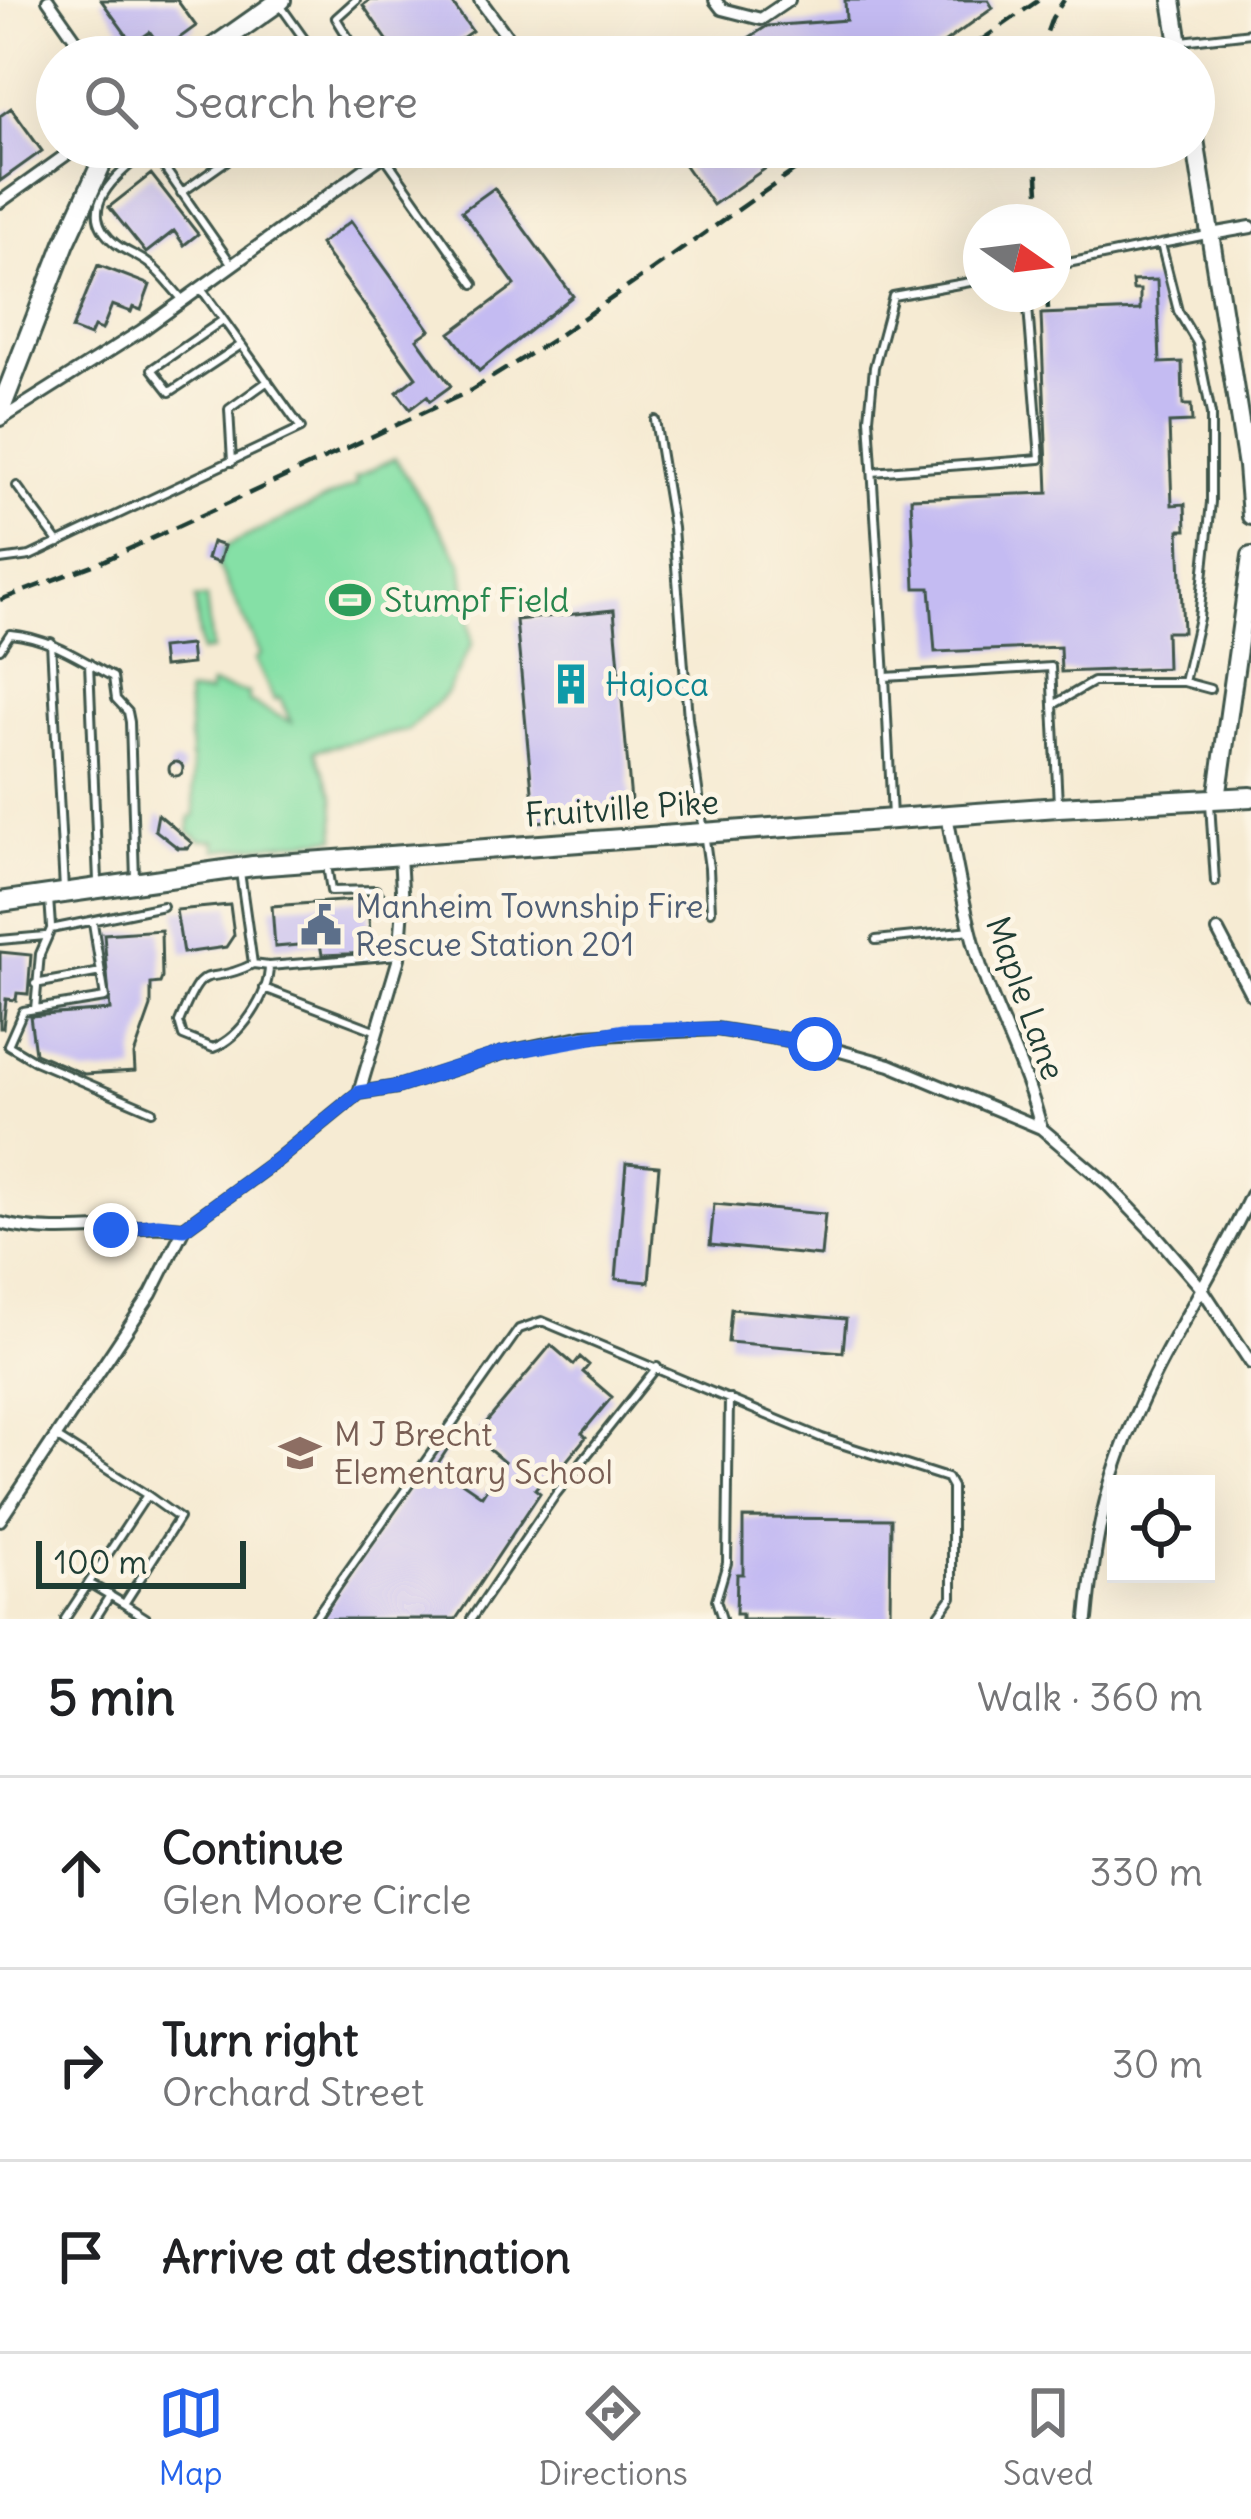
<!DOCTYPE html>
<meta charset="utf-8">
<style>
:root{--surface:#fff;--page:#f6f6f6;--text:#202124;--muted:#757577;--line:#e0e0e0;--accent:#2563eb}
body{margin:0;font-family:Delius,sans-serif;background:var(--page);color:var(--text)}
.controls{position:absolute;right:36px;bottom:36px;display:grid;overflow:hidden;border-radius:0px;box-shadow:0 12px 48px #0002}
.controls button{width:108px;height:108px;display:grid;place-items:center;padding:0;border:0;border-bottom:3px solid var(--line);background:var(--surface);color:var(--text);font:60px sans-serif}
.compass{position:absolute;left:963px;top:204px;width:108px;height:108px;border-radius:50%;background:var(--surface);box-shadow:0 12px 48px #0002;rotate:104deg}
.scale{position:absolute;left:36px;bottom:30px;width:210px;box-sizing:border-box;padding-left:12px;border:6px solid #1f3d34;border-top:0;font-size:33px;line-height:42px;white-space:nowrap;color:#1f3d34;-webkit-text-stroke:9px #fcf5e5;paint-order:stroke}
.stop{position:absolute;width:36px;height:36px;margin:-27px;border:9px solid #2563eb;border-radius:50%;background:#fff}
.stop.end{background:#2563eb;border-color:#fff;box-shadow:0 3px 12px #0008}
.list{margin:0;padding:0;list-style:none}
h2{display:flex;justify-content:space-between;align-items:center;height:156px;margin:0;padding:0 48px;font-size:51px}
h2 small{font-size:39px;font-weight:400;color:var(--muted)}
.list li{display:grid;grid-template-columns:78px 1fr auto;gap:36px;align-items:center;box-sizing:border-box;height:192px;padding:0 48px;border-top:3px solid var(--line)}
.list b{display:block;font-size:45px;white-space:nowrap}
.list p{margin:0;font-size:39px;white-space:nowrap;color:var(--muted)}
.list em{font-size:39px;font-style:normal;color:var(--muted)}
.icon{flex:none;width:66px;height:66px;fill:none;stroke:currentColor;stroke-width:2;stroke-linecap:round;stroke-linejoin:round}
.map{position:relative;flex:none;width:1251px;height:1619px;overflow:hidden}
.search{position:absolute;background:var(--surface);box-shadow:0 12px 48px #0002;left:36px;right:36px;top:36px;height:132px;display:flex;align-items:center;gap:30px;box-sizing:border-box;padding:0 42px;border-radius:66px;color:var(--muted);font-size:45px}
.sheet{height:732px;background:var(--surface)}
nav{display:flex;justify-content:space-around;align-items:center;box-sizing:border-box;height:168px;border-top:3px solid var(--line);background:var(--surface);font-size:33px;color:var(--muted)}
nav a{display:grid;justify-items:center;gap:6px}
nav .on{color:var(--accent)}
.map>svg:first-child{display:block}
</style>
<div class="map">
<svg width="1251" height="1619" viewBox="0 0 1251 1619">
<rect width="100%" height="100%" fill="#fcf5e5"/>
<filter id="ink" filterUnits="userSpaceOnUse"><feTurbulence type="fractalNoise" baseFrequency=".00833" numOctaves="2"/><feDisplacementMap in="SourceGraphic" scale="24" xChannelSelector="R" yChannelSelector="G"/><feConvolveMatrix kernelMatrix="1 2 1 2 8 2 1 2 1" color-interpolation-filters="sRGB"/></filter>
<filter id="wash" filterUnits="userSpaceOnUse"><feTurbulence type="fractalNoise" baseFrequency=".004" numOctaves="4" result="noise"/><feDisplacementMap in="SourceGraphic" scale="48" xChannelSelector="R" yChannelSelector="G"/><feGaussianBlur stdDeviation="2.7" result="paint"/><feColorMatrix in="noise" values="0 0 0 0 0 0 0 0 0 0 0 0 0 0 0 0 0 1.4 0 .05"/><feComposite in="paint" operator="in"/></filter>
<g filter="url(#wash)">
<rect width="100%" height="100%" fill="#f6ebd3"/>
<!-- green -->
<path fill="#85e0a6" stroke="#528e6d" stroke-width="3" d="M 395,458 L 462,563 L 472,644 L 446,694 L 408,730 L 315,750 L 334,797 L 336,838 L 216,850 L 216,841 L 200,840 L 189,832 L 190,817 L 195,816 L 187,693 L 209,693 L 211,685 L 248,693 L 248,701 L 291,722 L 280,698 L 274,700 L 255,659 L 261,655 L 218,565 L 225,547 L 357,484 L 355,478 Z
M 206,598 L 212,650 L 201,652 L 195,599 Z"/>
<g id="blocks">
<!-- building -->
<path fill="#c4bbf2" d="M 101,0 L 177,0 L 196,26 L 163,50 L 150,32 L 133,44 Z
M 370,0 L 450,0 L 472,31 L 435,57 L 399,57 L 363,5 Z
M 845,0 L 988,0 L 993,8 L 924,57 L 719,57 L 767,26 L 846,20 Z
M 126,44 L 135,57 L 112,57 L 110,54 Z
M 11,108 L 42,151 L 0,181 L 0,116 Z
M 672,147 L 796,147 L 713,205 Z
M 151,174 L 198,234 L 184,245 L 174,231 L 146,253 L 109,207 Z
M 494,188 L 573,296 L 479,371 L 450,333 L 515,285 L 462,211 Z
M 351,221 L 430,330 L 417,339 L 451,386 L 430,401 L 427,396 L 410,409 L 397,392 L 416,377 L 320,244 Z
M 98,265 L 150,285 L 141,310 L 133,307 L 131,312 L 112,305 L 102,330 L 94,327 L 90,336 L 72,329 Z
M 1157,280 L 1160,363 L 1182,362 L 1183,405 L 1191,405 L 1192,422 L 1169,423 L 1172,505 L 1185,504 L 1186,530 L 1179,530 L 1183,632 L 1166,632 L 1167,668 L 1061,672 L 1060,647 L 935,652 L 930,588 L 915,588 L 911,498 L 1048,493 L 1041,314 L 1140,310 L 1140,290 L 1133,290 L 1132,281 Z
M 212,542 L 224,546 L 219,563 L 207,559 Z
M 614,610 L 632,813 L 535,822 L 516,620 Z
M 190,645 L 192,664 L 163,667 L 161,648 Z
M169 769a7 7 0 1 1 14 0a7 7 0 1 1-14 0Z
M 158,814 L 192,843 L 188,848 L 178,848 L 155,830 Z
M 368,899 L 371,953 L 322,955 L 320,943 L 275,947 L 272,906 Z
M 230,905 L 234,935 L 226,947 L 183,953 L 176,910 Z
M 161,930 L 162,978 L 160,983 L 151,984 L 151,1007 L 134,1055 L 135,1071 L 84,1074 L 35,1053 L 30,1016 L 110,1010 L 104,934 Z
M 0,952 L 31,955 L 28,994 L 17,993 L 16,1000 L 6,999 L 3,1028 L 0,1028 Z
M 626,1163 L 659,1166 L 649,1282 L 616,1279 Z
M 714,1204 L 825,1214 L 821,1256 L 710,1245 Z
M 731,1309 L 846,1319 L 843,1352 L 728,1342 Z
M 551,1345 L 574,1365 L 580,1357 L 589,1365 L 583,1372 L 612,1397 L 582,1433 L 586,1437 L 560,1469 L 555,1465 L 535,1489 L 540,1493 L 456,1619 L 321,1619 L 439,1443 L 448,1448 L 437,1465 L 482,1496 L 504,1462 L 474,1437 Z
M 743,1518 L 891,1519 L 890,1619 L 742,1619 L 742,1614 L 736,1614 L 737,1574 L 743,1574 Z"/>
</g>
</g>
<g filter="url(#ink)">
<use href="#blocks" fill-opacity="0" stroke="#3f574c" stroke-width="3"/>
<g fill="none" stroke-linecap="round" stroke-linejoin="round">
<!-- lane casing -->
<g stroke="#3f574c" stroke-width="12">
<path id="lane" d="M 356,0 L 336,18 L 360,57
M 280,5 L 317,57
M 1182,41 L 1251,33
M 457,57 L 476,45
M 150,147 L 233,266
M 378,147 L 474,284
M 151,148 C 122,171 70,208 116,244 C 126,252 139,256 149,264 C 161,273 171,287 182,299
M 181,193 L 246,147
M 1207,235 L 1161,244 L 1178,311 L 1197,343 L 1211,414 L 1211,502 L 1199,618 L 1184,682 L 1210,689
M 1053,266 L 1161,244
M 223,320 L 152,369 L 170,392 L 241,345
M 655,420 L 673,528 L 688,718 L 709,868 L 711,911
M 232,462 L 229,409 L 268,381
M 872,472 L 1040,459 L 1027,294
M 17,486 L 59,543
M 0,560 L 30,556 L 301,428 L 202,290
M 51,642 L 64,890
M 0,649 L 10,634 C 50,638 78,658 113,677 L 116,699 L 128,712 L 130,722 L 135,879
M 89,663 L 98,881
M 885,677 L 869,418 L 874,367 L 893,296 L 981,280
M 1210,803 L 1215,882
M 1058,804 L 1053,705 L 1093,682 L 1184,682
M 892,817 L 885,677 L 1051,667 L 1053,705
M 327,865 L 331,891 L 376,890 L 389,909 L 403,913
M 240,872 L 253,964 C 202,990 207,954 179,1022 L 183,1036 L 213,1048 C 241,1038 269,995 269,966 L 253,964
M 49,898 L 51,927
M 93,923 L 105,998 L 23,1011 L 8,1045 L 35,1061 L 152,1111
M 0,940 L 45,936
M 876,940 L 971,930
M 269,966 L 399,955
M 35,984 L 101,972
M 264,988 L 377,1031
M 35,1009 L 40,954 L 51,929 L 163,906
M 56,1437 L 147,1495
M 89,1583 L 124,1604
M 65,1619 L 147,1495 L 179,1518 L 124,1604 L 146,1618
M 95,1619 L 110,1595
M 314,1619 L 519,1329 L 542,1321 L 822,1438 L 947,1478 L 952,1487 L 952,1597 L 936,1619
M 471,1619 L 556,1494 L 657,1367
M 722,1619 L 716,1600 L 727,1563 L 729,1398"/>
</g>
<!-- street casing -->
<g stroke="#3f574c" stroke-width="16">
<path id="street" d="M 48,0 L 88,57
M 480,0 L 520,54 L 516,57
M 715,0 L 722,9 L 761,19 L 789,0
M 0,202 L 77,147
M 1211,234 L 1251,227
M 0,420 L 141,331 L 395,147
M 947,815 C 956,864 965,914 979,961 C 997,1018 1027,1069 1041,1128
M 1218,931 L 1251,994
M 359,1093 L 399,958 L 403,907 L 400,855
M 0,1223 C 62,1239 121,1222 184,1228
M 0,1520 L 151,1294 L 184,1228 L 277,1160 L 359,1093 L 397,1087 L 503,1053 L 584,1036 L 716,1029 L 815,1044 L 890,1065 L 1041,1128 L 1107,1184 L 1155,1234 L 1203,1290 L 1251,1363
M 1087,1619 C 1092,1565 1100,1508 1119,1457 C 1151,1365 1210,1283 1251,1195"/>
</g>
<!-- secondary casing -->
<g stroke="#3f574c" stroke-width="22">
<path id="secondary" d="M 1172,0 L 1181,57
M 1194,133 L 1247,466 L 1251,516
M 1217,799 L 1251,556"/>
</g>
<!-- primary casing -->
<g stroke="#3f574c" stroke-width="24">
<path id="primary" d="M 200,57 L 281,0
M 0,411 L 65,243 L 109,147
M 0,902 L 253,866 L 1058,807 L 1251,797"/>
</g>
<!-- lane -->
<use href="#lane" stroke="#fff" stroke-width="6"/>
<!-- street -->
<use href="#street" stroke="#fff" stroke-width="10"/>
<!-- secondary -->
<use href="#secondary" stroke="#fff" stroke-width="16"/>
<!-- primary -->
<use href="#primary" stroke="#fff" stroke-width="18"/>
<!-- rail -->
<path stroke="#1f3d34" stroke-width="4.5" stroke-dasharray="18 9" stroke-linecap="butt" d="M 957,57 L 1039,0
M 1038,57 L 1052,18 L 1064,0
M 1036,147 L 1041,222
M 1047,294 L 1048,309
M 0,600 L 101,562 L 470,391 L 552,340 L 828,147"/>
</g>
</g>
<g fill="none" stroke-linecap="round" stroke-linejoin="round" filter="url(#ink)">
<!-- route -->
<path stroke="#2563eb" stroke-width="15" d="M 111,1230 L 158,1225 L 184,1228 L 277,1160 L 359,1093 L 397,1087 L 502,1053 L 625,1031 L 716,1029 L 815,1044"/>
</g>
<!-- icons -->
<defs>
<g id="stadium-bare" transform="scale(3.24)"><path d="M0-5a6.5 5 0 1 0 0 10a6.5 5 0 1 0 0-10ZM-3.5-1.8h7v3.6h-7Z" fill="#2e9e5b" stroke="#fcf5e5" stroke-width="2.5" paint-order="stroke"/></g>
<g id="building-bare" transform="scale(3.24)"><path d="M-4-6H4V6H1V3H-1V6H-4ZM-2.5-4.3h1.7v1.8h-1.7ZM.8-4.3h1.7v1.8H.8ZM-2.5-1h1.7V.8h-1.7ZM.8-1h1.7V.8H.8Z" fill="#0f9aa8" stroke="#fcf5e5" stroke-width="2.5" paint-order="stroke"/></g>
<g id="civic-bare" transform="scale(3.24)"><path d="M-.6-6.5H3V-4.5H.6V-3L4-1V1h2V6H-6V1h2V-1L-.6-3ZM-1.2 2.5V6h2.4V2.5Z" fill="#5c6f8a" stroke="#fcf5e5" stroke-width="2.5" paint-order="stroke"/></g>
<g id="school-bare" transform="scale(3.24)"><path d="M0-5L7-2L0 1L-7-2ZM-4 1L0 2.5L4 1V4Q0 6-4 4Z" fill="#8d6e63" stroke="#fcf5e5" stroke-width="2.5" paint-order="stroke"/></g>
</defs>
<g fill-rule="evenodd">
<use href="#stadium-bare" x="350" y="600"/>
<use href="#building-bare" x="571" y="684"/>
<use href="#civic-bare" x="321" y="925"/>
<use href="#school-bare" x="300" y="1453"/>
</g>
<g text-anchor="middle" stroke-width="10" stroke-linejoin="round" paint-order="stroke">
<!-- leisure labels -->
<g font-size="33" fill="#27864d" stroke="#fcf5e5" text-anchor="start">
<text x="384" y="612">Stumpf Field</text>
</g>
<!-- culture labels -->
<g font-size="33" fill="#0d838f" stroke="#fcf5e5" text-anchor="start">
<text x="605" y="696">Hajoca</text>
</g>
<!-- street labels -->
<g font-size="33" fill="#1f3d34" stroke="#fcf5e5">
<text transform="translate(622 808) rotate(-4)" y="12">Fruitville Pike</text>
<text transform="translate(1026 998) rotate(70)" y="12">Maple Lane</text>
</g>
<!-- service labels -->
<g font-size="33" fill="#4e5e75" stroke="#fcf5e5" text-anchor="start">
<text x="355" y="918">Manheim Township Fire<tspan x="355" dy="38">Rescue Station 201</tspan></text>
</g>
<!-- education labels -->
<g font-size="33" fill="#785e54" stroke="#fcf5e5" text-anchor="start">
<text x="334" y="1446">M J Brecht<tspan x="334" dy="38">Elementary School</tspan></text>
</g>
</g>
</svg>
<div class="controls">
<button><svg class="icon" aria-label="locate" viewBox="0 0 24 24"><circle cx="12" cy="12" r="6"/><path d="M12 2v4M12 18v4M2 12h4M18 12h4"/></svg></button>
</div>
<svg class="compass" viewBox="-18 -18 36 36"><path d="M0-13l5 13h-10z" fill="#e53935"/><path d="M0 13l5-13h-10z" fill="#757577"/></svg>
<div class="scale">100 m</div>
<div class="stop" style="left:815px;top:1044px"></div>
<div class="stop end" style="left:111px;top:1230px"></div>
<div class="search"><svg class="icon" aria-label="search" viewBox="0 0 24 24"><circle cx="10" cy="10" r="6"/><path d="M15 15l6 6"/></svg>Search here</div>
</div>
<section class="sheet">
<h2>5 min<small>Walk · 360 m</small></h2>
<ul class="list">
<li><svg class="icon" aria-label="ahead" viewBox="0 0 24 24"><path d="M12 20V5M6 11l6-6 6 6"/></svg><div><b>Continue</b><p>Glen Moore Circle</p></div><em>330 m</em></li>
<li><svg class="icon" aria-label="right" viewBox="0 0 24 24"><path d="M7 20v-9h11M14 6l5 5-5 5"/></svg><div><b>Turn right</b><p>Orchard Street</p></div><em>30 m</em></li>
<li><svg class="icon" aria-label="arrive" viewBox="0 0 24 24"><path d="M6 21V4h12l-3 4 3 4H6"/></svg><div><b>Arrive at destination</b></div></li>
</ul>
</section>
<nav>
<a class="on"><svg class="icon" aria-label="map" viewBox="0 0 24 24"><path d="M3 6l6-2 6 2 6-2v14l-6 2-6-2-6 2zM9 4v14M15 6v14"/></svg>Map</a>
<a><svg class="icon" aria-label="directions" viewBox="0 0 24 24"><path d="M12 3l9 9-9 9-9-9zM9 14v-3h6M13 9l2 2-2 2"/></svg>Directions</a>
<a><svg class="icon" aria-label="saved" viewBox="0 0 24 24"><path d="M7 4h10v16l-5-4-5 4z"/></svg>Saved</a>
</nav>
